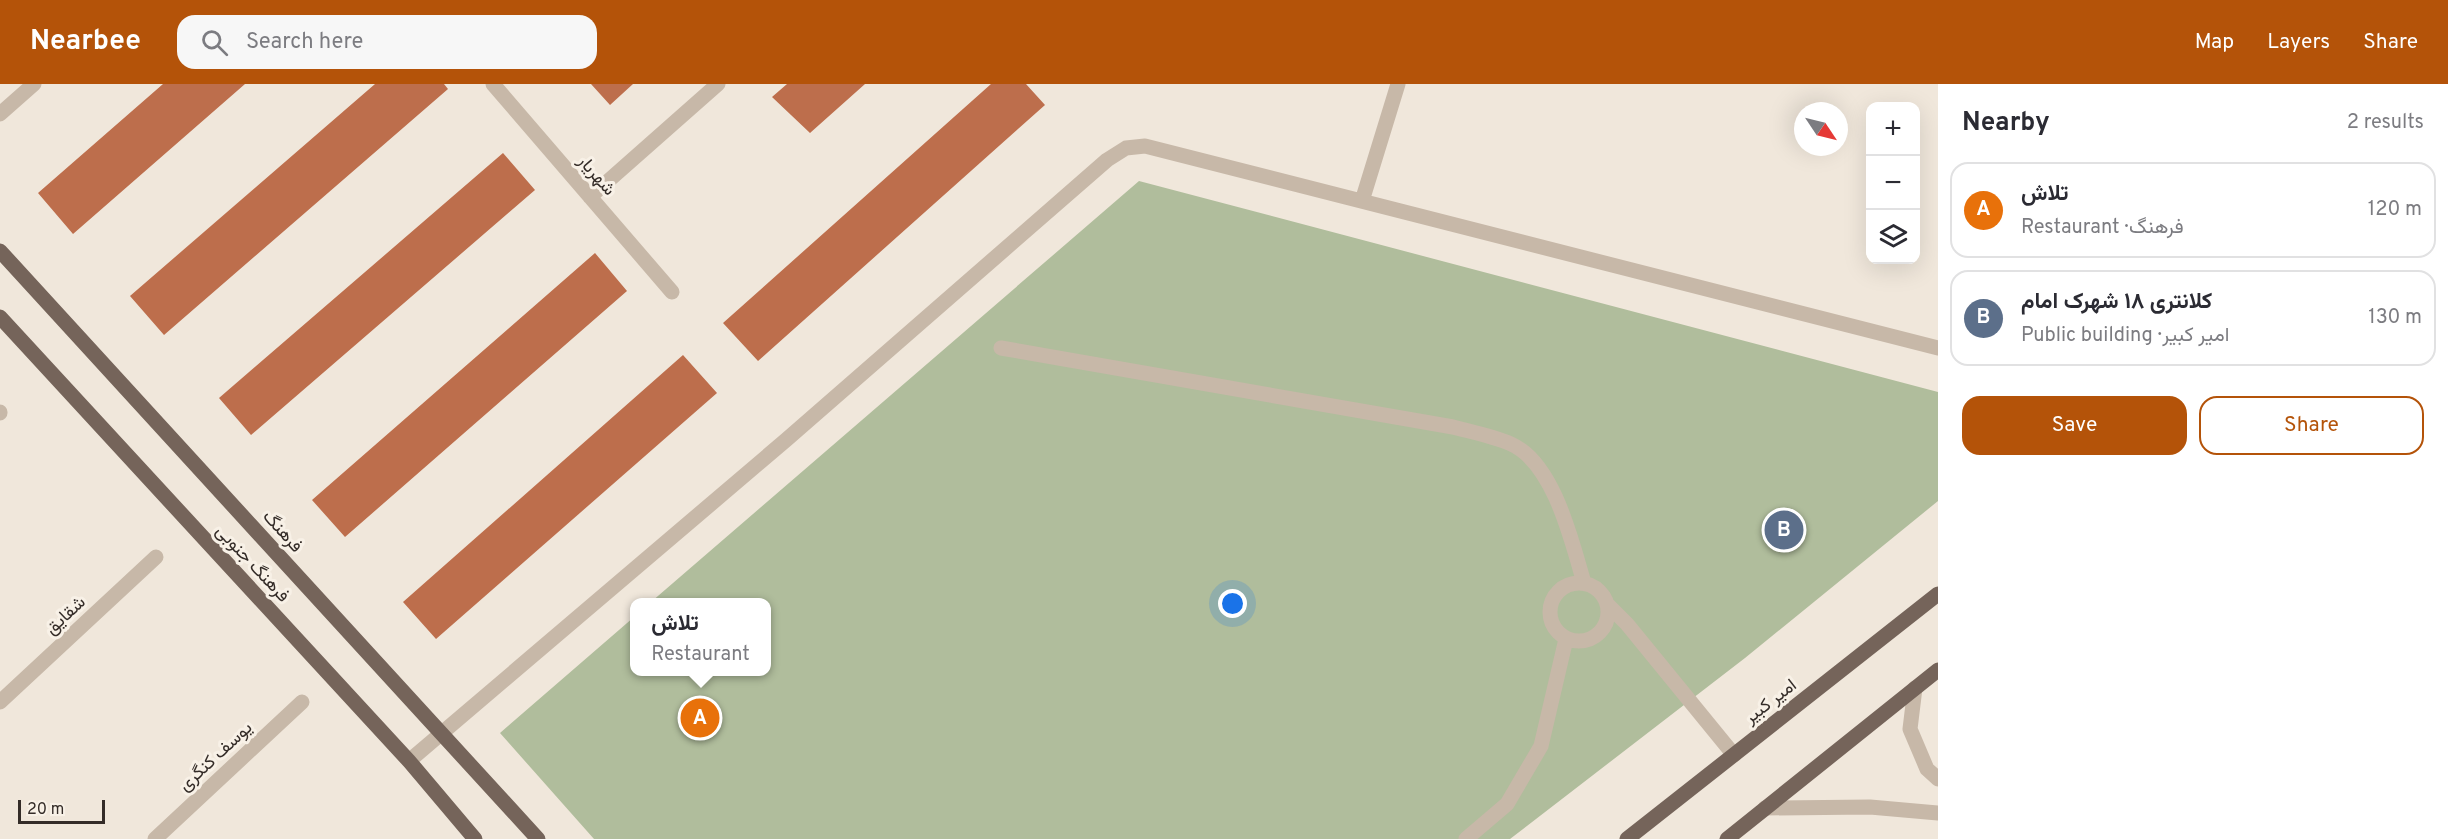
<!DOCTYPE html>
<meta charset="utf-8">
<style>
:root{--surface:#fff;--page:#f7f7f7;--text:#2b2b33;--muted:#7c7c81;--line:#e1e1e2;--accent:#b45309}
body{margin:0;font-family:Overpass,Vazirmatn,sans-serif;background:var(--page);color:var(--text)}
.controls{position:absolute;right:18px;top:18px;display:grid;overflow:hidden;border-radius:12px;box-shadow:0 6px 24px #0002}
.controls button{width:54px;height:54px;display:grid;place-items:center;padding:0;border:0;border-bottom:2px solid var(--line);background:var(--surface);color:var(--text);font:30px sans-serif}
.compass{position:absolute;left:1794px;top:18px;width:54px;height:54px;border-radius:50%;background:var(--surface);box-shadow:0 6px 24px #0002;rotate:125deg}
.scale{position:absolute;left:18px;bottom:15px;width:87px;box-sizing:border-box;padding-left:6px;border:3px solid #342c28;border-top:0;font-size:16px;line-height:21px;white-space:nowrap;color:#342c28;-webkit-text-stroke:4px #f8f1e7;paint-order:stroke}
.you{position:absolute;left:1233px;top:520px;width:21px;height:21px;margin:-15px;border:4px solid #fff;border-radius:50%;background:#1a73e8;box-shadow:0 0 0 9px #1a73e833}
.badge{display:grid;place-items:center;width:39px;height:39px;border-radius:50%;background:var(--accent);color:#fff;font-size:20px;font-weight:700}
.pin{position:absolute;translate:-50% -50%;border:3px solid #fff;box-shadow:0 2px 6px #0006}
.popup{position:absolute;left:630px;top:514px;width:141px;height:78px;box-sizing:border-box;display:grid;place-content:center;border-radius:12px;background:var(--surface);filter:drop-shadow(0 2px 4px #0005);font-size:20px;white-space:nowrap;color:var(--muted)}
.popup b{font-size:22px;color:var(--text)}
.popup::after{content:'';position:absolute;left:50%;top:100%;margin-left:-12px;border:12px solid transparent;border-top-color:var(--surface)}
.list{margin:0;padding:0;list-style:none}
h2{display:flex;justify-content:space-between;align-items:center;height:78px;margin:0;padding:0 24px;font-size:26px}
h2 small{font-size:20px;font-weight:400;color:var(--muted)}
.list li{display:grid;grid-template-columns:39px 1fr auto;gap:18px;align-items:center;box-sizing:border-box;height:96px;margin:0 12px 12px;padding:0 12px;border:2px solid var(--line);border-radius:18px}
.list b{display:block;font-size:22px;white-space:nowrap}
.list p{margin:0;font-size:20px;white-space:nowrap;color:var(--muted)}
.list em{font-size:20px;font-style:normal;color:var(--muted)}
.actions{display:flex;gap:12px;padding:18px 24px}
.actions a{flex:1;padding:14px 0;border:2px solid var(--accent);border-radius:18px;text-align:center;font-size:21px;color:var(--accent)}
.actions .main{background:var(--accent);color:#fff}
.icon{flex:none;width:33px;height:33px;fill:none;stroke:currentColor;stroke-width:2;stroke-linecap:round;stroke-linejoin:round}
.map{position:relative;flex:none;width:1938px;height:755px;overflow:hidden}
header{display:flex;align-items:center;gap:36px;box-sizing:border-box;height:84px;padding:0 30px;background:var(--accent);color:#fff}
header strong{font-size:28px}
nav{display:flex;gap:33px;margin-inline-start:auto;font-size:21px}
.search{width:420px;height:54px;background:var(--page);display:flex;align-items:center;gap:15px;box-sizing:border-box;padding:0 21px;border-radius:18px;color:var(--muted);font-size:22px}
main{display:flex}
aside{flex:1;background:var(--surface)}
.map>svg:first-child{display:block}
</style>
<header>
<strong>Nearbee</strong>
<div class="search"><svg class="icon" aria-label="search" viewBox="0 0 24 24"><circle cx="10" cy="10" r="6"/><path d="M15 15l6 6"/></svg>Search here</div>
<nav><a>Map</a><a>Layers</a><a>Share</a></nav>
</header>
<main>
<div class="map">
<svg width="1938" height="755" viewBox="0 0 1938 755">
<rect width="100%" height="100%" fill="#f0e7db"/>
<!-- green -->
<path fill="#b0bd9c" d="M 1139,97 L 1938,308 L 1938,417 L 1745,574 L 1510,755 L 594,755 L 500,649 L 634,533 L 634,588 L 766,588 L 766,518 L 651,518 Z"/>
<!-- building -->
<path fill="#bd6e4c" d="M 163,0 L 245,0 L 73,150 L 38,109 Z
M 375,0 L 444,0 L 448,5 L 164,251 L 130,212 Z
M 591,0 L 633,0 L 610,21 Z
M 787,0 L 865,0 L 810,49 L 772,13 Z
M 991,0 L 1026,0 L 1045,21 L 758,277 L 723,239 Z
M 503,69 L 535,106 L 251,351 L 219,314 Z
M 595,169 L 627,207 L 345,453 L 312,416 Z
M 683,271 L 717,309 L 436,555 L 403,518 Z"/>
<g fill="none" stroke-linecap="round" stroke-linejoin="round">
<!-- minor -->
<path stroke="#c7b8a8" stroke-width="15" d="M 493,0 L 672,208
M 0,30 L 34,0
M 590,113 L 718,0
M 1362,117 L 1398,0
M 1001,264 L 1453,343 C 1472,348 1493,352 1511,360 C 1554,379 1572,458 1584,499
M 0,329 L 0,328
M1550 528a29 29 0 1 1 58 0a29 29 0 1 1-58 0Z
M 1607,520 L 1627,540 L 1734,671
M 1915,604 L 1910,645 L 1927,685 L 1938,695
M 0,618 L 156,473
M 409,677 L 786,356 L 1107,76 L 1126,64 L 1145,62 L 1938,264
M 1765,724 L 1870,723 L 1938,729
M 155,755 L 302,618
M 1466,755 L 1507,720 L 1541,662 L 1566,555"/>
<!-- major -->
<path stroke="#75645a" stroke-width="15" d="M 0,167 L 538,755
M 0,233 L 409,677 L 475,755
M 1627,755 L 1938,510
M 1727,755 L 1938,586"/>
</g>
<g text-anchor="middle" stroke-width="6" stroke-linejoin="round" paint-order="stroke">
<!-- street labels -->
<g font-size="18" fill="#342c28" stroke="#f8f1e7">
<text transform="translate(597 91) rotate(49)" y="6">شهریار</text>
<text transform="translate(283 447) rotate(48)" y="6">فرهنگ</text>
<text transform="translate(253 479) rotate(47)" y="6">فرهنگ جنوبی</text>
<text transform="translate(65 531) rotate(-43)" y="6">شقایق</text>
<text transform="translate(1770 617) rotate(-38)" y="6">امیر کبیر</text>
<text transform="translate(215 672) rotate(-43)" y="6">یوسف کنگری</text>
</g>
</g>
</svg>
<div class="controls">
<button>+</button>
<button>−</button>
<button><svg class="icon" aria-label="layers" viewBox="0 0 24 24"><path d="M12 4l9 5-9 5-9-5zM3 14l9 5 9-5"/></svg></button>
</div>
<svg class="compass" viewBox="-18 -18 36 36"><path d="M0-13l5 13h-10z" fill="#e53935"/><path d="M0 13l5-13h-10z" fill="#7c7c81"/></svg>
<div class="scale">20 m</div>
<div class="you"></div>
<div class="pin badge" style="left:700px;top:634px;background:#e8710a">A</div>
<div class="popup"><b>تلاش</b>Restaurant</div>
<div class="pin badge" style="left:1784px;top:446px;background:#5c6f8a">B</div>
</div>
<aside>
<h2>Nearby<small>2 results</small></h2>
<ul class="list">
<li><span class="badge" style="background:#e8710a">A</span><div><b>تلاش</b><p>Restaurant · فرهنگ</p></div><em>120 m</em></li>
<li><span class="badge" style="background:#5c6f8a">B</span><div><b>کلانتری ١٨ شهرک امام</b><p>Public building · امیر کبیر</p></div><em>130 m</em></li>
</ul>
<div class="actions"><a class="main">Save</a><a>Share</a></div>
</aside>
</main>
